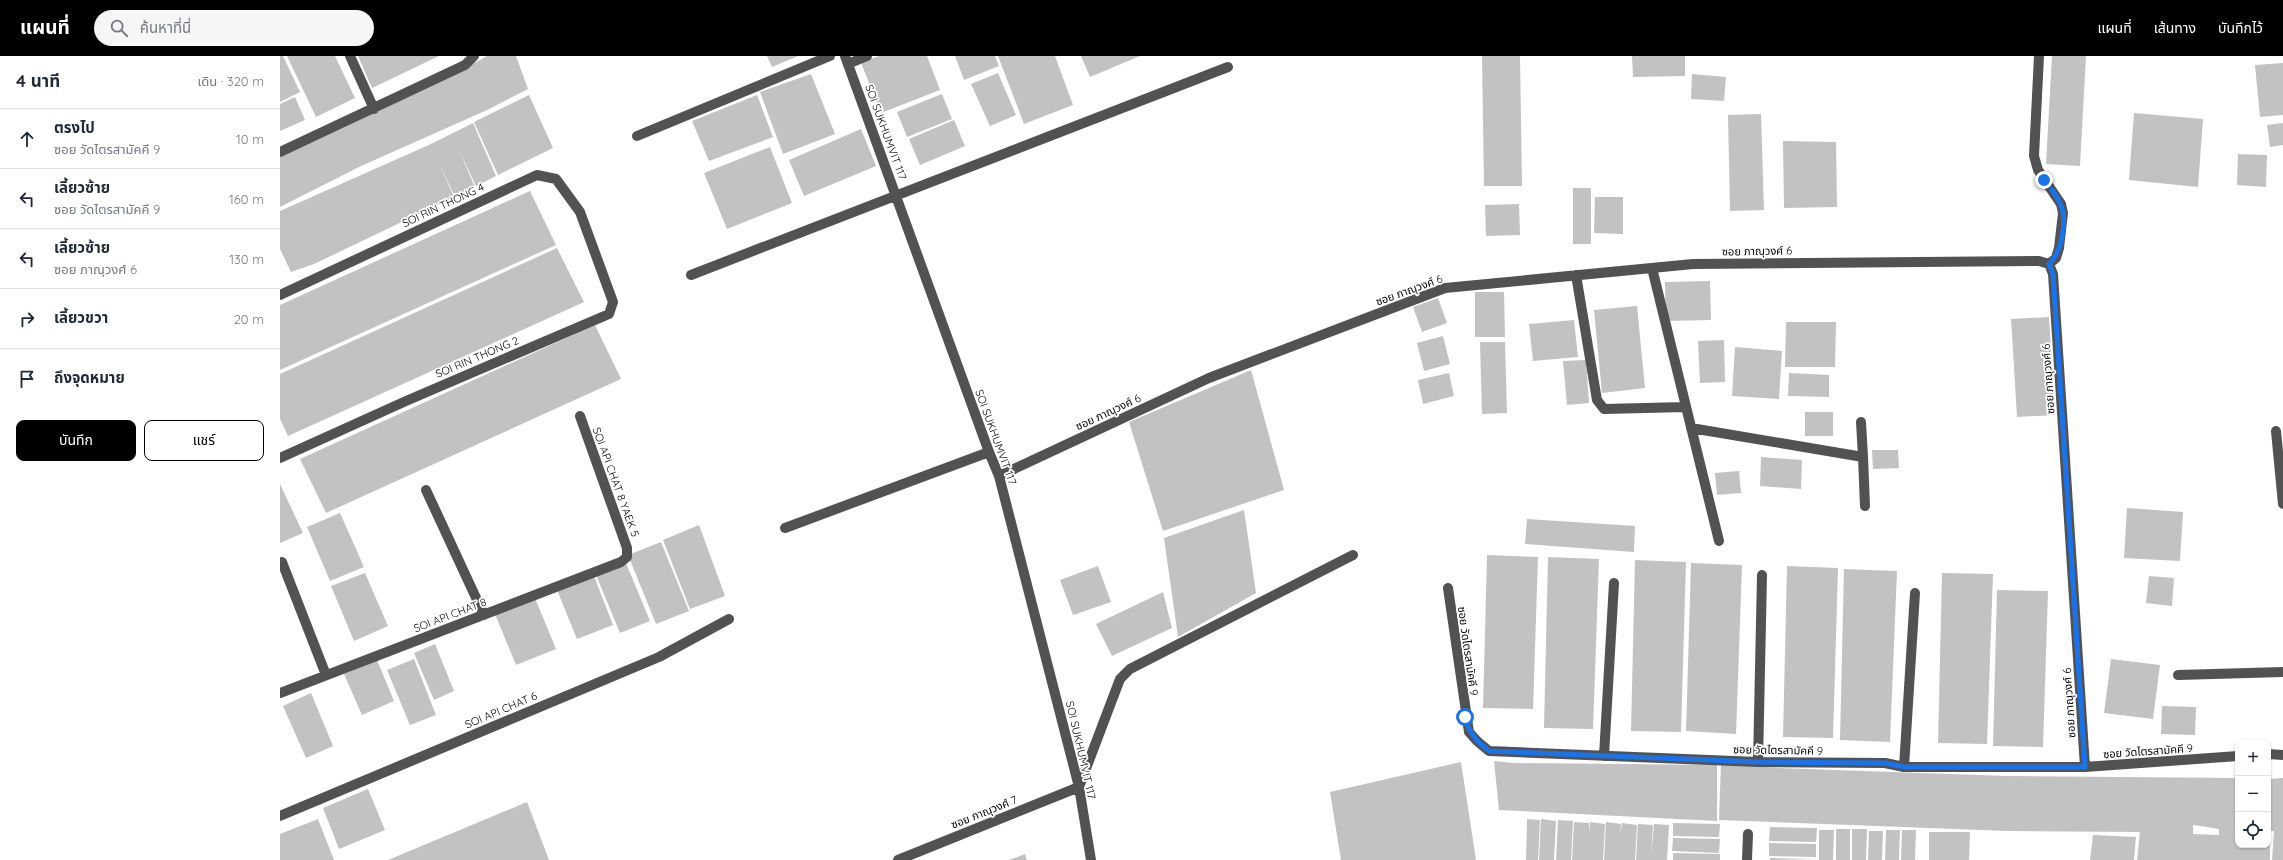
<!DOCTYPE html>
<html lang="th">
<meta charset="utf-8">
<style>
:root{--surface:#fff;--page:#f6f6f7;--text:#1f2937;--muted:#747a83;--line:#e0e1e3;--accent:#000}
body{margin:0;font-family:Quicksand,"Noto Sans Thai",sans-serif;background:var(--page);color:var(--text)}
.controls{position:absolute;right:12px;bottom:12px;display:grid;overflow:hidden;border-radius:8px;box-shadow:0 1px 3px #0004}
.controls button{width:36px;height:36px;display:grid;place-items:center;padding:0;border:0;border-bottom:1px solid var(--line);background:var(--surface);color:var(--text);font:20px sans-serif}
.stop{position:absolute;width:12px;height:12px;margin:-9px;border:3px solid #1a73e8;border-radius:50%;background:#fff}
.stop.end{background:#1a73e8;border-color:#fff;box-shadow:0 1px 4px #0008}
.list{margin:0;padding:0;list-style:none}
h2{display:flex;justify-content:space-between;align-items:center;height:52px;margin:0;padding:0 16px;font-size:17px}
h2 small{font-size:13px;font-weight:400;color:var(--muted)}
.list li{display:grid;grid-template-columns:26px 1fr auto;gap:12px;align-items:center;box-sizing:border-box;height:60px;padding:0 16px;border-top:1px solid var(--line)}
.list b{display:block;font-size:15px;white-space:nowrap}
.list p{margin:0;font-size:13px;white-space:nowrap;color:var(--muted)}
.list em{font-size:13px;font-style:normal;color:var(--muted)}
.actions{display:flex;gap:8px;padding:12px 16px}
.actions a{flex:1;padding:9px 0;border:1px solid var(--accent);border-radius:8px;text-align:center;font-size:14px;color:var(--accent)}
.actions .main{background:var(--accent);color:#fff}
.icon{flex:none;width:22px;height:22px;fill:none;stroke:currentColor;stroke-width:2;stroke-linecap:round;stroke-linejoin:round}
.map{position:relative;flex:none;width:2003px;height:804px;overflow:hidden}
header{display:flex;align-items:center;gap:24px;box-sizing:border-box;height:56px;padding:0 20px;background:var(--accent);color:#fff}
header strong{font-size:19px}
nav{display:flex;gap:22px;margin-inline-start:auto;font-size:14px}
.search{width:280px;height:36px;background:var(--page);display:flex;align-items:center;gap:10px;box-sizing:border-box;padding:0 14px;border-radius:22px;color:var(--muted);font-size:15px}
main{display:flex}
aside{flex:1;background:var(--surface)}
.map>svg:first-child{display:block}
</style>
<header>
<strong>แผนที่</strong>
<div class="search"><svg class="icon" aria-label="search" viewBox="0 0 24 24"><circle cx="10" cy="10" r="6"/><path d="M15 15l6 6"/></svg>ค้นหาที่นี่</div>
<nav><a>แผนที่</a><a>เส้นทาง</a><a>บันทึกไว้</a></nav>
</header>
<main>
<aside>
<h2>4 นาที<small>เดิน · 320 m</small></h2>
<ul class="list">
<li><svg class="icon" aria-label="ahead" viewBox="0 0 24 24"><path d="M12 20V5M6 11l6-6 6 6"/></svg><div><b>ตรงไป</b><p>ซอย วัดไตรสามัคคี 9</p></div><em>10 m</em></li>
<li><svg class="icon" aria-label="left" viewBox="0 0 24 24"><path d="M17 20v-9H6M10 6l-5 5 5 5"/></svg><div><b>เลี้ยวซ้าย</b><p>ซอย วัดไตรสามัคคี 9</p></div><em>160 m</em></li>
<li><svg class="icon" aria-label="left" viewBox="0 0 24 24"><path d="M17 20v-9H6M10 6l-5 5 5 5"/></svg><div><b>เลี้ยวซ้าย</b><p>ซอย ภาณุวงศ์ 6</p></div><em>130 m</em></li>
<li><svg class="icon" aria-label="right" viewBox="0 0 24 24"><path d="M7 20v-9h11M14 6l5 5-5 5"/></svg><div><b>เลี้ยวขวา</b></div><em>20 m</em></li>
<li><svg class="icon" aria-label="arrive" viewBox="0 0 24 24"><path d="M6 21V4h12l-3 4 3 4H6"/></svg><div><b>ถึงจุดหมาย</b></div></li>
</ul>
<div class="actions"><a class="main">บันทึก</a><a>แชร์</a></div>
</aside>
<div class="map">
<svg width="2003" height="804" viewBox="0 0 2003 804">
<rect width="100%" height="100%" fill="#fff"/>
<!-- building -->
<path fill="#c2c2c2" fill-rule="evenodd" d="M 0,0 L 3,0 L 20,36 L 0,46 Z
M 7,0 L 55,0 L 75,42 L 36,61 Z
M 78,0 L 159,0 L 92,32 Z
M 207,0 L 236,0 L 248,33 L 205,55 L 81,110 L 0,151 L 0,101 L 63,72 L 186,12 Z
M 487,0 L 518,0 L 492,11 Z
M 599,0 L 647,0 L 660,34 L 601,57 L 581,7 Z
M 675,0 L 715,0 L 719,10 L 684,24 Z
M 718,0 L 775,0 L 793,49 L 744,68 Z
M 801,0 L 860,0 L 810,21 Z
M 1202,0 L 1240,0 L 1242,130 L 1204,130 Z
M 1352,0 L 1405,0 L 1405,20 L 1353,21 Z
M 1772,0 L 1806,0 L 1800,110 L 1766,108 Z
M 2003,7 L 2003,59 L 1980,61 L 1975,9 Z
M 718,17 L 736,59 L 710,70 L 691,28 Z
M 531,18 L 555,78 L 503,98 L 480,36 Z
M 1412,18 L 1446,21 L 1444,45 L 1411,43 Z
M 662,38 L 672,63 L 627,81 L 617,56 Z
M 249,39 L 273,92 L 218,119 L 194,66 Z
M 477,39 L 493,81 L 429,105 L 412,65 Z
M 15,41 L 25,64 L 0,75 L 0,48 Z
M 1854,57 L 1923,63 L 1918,131 L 1849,124 Z
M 1481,58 L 1484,154 L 1450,155 L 1448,59 Z
M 674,64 L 685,90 L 640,109 L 629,83 Z
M 193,67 L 216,120 L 196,130 L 178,92 L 195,131 L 175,141 L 157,103 L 174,141 L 34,208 L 11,216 L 0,193 L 0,155 L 151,88 Z
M 2003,67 L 2003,89 L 1990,91 L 1987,69 Z
M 581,73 L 596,110 L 524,140 L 509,104 Z
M 1503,85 L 1556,86 L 1557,151 L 1504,152 Z
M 490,91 L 512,147 L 447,173 L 424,117 Z
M 1958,98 L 1987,99 L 1986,131 L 1957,129 Z
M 1293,132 L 1311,132 L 1311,188 L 1293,188 Z
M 250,135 L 276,189 L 0,314 L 0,249 Z
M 1315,141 L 1343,141 L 1343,178 L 1314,177 Z
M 1239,148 L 1240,179 L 1206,180 L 1205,149 Z
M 277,192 L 304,246 L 8,380 L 0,363 L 0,318 Z
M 1430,225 L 1431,264 L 1386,265 L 1385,226 Z
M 1195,236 L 1224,236 L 1225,281 L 1195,281 Z
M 1158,242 L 1167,267 L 1142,276 L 1133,251 Z
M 1357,250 L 1365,332 L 1322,337 L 1314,254 Z
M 1769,261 L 1775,359 L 1737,361 L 1731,263 Z
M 1294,264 L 1298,301 L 1253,305 L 1249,268 Z
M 1506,266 L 1556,266 L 1555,311 L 1505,311 Z
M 315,269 L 341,323 L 46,457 L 20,403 Z
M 1163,280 L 1170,308 L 1144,315 L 1137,287 Z
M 1444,284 L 1445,326 L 1420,327 L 1418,285 Z
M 1200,286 L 1225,286 L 1227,357 L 1202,358 Z
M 1455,291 L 1502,295 L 1499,343 L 1452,340 Z
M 1306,304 L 1309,347 L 1287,349 L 1283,305 Z
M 971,314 L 1004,434 L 883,475 L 849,366 Z
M 1169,317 L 1174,340 L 1143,348 L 1138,324 Z
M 1509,317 L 1549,319 L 1549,341 L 1508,340 Z
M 1525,356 L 1553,356 L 1553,380 L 1525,380 Z
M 1592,394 L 1618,394 L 1619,412 L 1593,413 Z
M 1481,401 L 1522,404 L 1521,433 L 1480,430 Z
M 1459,415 L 1461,437 L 1437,439 L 1435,417 Z
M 0,428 L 23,477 L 0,487 Z
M 1847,452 L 1903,456 L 1900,505 L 1844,502 Z
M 964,454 L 976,537 L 898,581 L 884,482 Z
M 60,457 L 84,511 L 50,525 L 27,471 Z
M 1247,463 L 1355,470 L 1354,496 L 1245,488 Z
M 419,469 L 445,540 L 410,553 L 383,484 Z
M 381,486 L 409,555 L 376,568 L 348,499 Z
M 1207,499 L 1258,501 L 1253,653 L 1203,652 Z
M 1268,501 L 1319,503 L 1313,673 L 1264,672 Z
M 1355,504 L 1406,506 L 1401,676 L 1351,675 Z
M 346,507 L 370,565 L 340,577 L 316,519 Z
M 1411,507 L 1462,509 L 1456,678 L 1406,675 Z
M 818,510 L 831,546 L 793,559 L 780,524 Z
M 1507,510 L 1558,512 L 1553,682 L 1503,681 Z
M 1564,513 L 1617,515 L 1610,686 L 1560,684 Z
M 85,517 L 108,570 L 74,585 L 51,530 Z
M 1662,517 L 1713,518 L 1707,688 L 1658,687 Z
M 314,520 L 333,569 L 297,583 L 277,534 Z
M 1869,520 L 1894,522 L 1892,550 L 1866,547 Z
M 1717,534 L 1768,535 L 1763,691 L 1713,690 Z
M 883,536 L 892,572 L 832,600 L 816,568 Z
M 255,542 L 276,593 L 236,609 L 215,558 Z
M 155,588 L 174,635 L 154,644 L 134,597 Z
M 134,603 L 156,659 L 130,669 L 107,614 Z
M 1831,603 L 1880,609 L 1873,663 L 1824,657 Z
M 97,604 L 114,645 L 82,659 L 64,618 Z
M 31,637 L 53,690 L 26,702 L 3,650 Z
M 1882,650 L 1916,651 L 1915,679 L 1881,678 Z
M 1214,705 L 1233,707 L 1437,709 L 1437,765 L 1219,754 Z
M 1181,706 L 1196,804 L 1061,804 L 1050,736 Z
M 1441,708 L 1498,712 L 1727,720 L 1958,722 L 1958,789 L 1988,789 L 1988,723 L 2003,722 L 2003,804 L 1992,804 L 1994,775 L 1990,775 L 1990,804 L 1857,804 L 1860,776 L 1728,775 L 1439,764 ZM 1913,769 L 1946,774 L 1939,773 L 1939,779 L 1913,778 Z
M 88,733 L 105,774 L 59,793 L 43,752 Z
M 247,746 L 269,804 L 108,804 Z
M 38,763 L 54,804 L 0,804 L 0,778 Z
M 1247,763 L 1260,764 L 1258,804 L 1246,804 Z
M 1261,763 L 1276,765 L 1274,804 L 1259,804 Z
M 1278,764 L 1293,765 L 1291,804 L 1276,804 Z
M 1294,766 L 1309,767 L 1309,779 L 1310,766 L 1325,768 L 1323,804 L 1292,804 Z
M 1326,766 L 1341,768 L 1340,780 L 1342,767 L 1357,769 L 1355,804 L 1324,804 Z
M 1393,767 L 1440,768 L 1439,781 L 1393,780 Z
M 1358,768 L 1373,769 L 1371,804 L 1356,804 Z
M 1374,768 L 1389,769 L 1387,804 L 1371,804 Z
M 1490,771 L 1537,772 L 1536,786 L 1489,785 Z
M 1556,773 L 1570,773 L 1570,804 L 1556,804 Z
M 1572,773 L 1587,773 L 1586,804 L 1572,804 Z
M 1539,774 L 1554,774 L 1553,804 L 1539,804 Z
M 1606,774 L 1620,774 L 1619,804 L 1605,804 Z
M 1622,774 L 1636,774 L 1635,804 L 1621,804 Z
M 1589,775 L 1603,775 L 1602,804 L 1588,804 Z
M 1649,776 L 1690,776 L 1689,804 L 1649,804 Z
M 1813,779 L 1856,781 L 1854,804 L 1810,804 Z
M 1393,782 L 1440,783 L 1439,797 L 1392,795 Z
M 1489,787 L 1536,788 L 1536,801 L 1489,800 Z
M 1393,797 L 1440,798 L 1440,804 L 1393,804 Z
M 745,798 L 747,804 L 729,804 Z
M 1490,802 L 1537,803 L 1490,804 Z"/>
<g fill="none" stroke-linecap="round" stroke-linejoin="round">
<!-- minor -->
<path stroke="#525252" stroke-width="10" d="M 70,0 L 94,53
M 565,0 L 709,396 L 719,420 L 799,731 L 811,804
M 1759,0 L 1754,100 L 1758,114 L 1781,148 L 1783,157 L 1779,192 L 1776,202 L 1769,208
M 568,8 L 587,0
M 357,80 L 550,0
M 0,96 L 185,9 L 194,0
M 1372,212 L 1439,485
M 411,219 L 948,11
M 1296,219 L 1317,344 L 1324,353 L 1406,351
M 0,239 L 257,119 L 276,123 L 300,156 L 333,246 L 329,258 L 126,345 L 0,402
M 1581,366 L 1583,401
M 1411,372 L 1583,401 L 1585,450
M 1996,375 L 2003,448
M 719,420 L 929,322 L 1165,232 L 1413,208 L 1759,205 L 1769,208 L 1773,218 L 1805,711
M 146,434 L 204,559
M 505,472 L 709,396
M 2,506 L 46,619
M 1168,532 L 1189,676 L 1197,685 L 1209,695 L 1478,706 L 1605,707 L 1624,711 L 1805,711 L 1958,700
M 1898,619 L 2003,616
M 0,637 L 341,506 L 347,501 L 347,492 L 300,360
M 1988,698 L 2003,699
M 1324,700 L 1334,527
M 1478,706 L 1482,519
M 1624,711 L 1635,537
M 0,760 L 379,601 L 449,563
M 618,804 L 799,731 L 840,623 L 850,613 L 1073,499
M 1467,804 L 1468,778"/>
</g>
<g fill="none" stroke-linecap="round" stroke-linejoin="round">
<!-- route -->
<path stroke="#1a73e8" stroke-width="5" d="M 1185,661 C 1189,677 1196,685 1209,695 L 1478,706 L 1605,707 L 1624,711 L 1805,711 L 1773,218 L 1769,208 C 1782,196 1788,163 1780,147 C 1776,138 1770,131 1764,124"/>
</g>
<g text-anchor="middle" stroke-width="3.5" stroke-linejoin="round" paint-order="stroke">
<!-- street labels -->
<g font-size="11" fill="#000" stroke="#fff">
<text transform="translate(606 76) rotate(70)" y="4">SOI SUKHUMVIT 117</text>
<text transform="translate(163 149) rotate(-25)" y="4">SOI RIN THONG 4</text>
<text transform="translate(1477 195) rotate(-1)" y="4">ซอย ภาณุวงศ์ 6</text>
<text transform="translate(1129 234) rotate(-20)" y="4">ซอย ภาณุวงศ์ 6</text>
<text transform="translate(197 301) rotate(-23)" y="4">SOI RIN THONG 2</text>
<text transform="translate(1768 323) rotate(-94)" y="4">ซอย ภาณุวงศ์ 6</text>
<text transform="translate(828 356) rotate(-25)" y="4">ซอย ภาณุวงศ์ 6</text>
<text transform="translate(716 381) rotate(70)" y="4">SOI SUKHUMVIT 117</text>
<text transform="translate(336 426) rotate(70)" y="4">SOI API CHAT 8 YAEK 5</text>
<text transform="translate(170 559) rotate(-21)" y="4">SOI API CHAT 8</text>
<text transform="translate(1188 595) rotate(82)" y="4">ซอย วัดไตรสามัคคี 9</text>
<text transform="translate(1789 647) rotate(-94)" y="4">ซอย ภาณุวงศ์ 6</text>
<text transform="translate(221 654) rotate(-23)" y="4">SOI API CHAT 6</text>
<text transform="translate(801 694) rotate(77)" y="4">SOI SUKHUMVIT 117</text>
<text transform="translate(1498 694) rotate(1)" y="4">ซอย วัดไตรสามัคคี 9</text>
<text transform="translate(1868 695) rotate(-4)" y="4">ซอย วัดไตรสามัคคี 9</text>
<text transform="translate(704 756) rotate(-22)" y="4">ซอย ภาณุวงศ์ 7</text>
</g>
</g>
</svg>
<div class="controls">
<button>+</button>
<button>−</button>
<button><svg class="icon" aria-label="locate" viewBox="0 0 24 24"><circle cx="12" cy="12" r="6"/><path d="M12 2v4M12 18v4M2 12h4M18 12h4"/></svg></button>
</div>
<div class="stop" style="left:1185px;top:661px"></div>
<div class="stop end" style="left:1764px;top:124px"></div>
</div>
</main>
